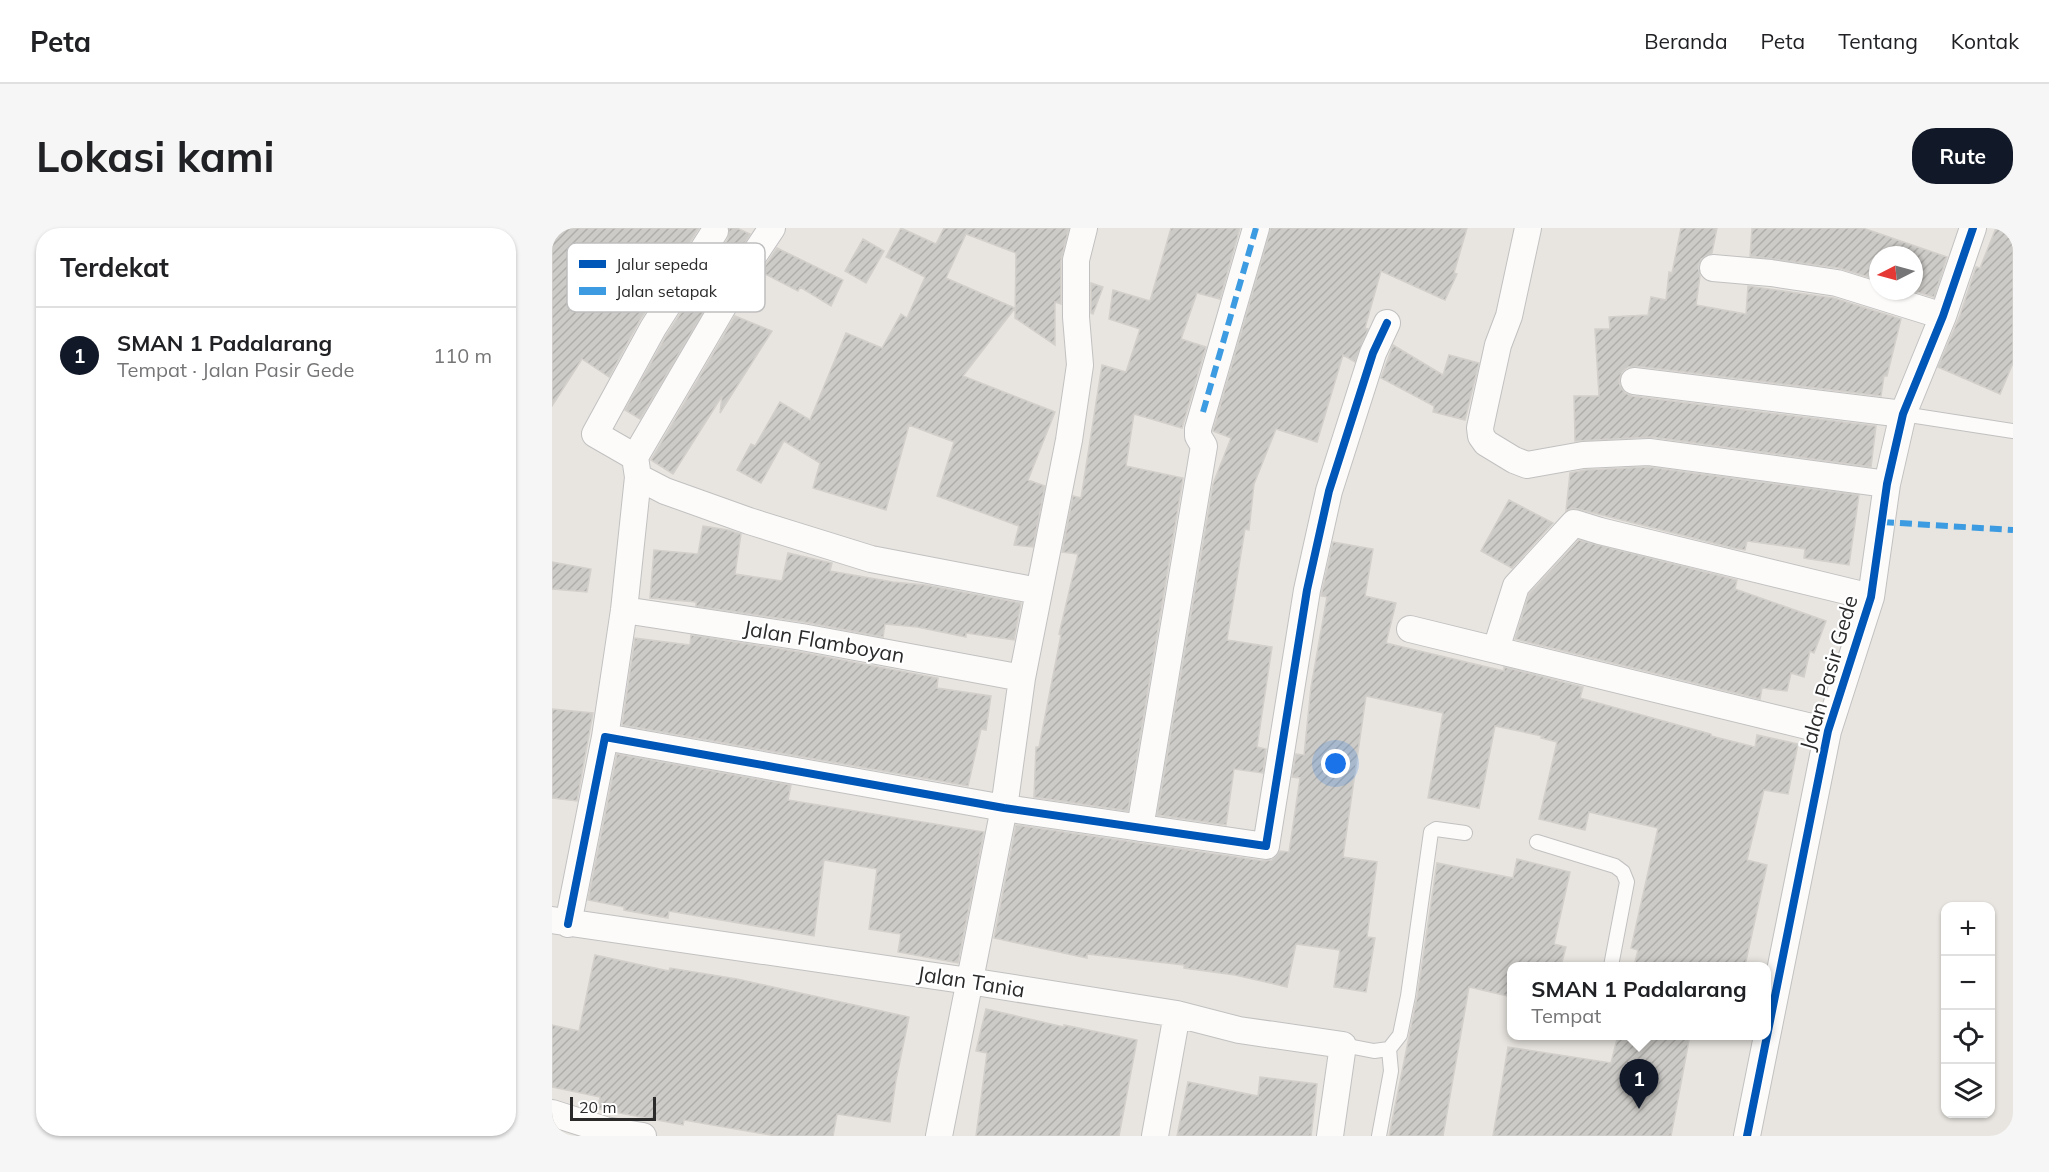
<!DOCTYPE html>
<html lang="id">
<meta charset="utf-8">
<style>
:root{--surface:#fff;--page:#f6f6f6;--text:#202124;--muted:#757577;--line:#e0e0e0;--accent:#111827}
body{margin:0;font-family:Mulish,sans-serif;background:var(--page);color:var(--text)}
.controls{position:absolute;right:18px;bottom:18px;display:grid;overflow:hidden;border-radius:12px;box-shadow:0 2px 4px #0004}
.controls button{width:54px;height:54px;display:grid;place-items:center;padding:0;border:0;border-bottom:2px solid var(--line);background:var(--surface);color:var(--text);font:30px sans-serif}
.compass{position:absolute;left:1317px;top:18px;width:54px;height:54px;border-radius:50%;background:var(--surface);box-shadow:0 2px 4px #0004;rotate:264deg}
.scale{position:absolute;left:18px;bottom:15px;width:86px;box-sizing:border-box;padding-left:6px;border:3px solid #2a2a2a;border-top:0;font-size:16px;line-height:21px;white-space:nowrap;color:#2a2a2a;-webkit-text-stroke:4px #fff;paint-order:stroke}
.you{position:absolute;left:784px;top:536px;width:21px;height:21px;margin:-15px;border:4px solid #fff;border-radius:50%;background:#1a73e8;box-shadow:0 0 0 9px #1a73e833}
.badge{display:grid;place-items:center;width:39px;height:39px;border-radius:50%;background:var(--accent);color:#fff;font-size:20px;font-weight:700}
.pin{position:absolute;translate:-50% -50px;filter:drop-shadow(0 2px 3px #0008)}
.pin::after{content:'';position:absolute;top:32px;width:21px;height:18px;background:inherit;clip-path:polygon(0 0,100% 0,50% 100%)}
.popup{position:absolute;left:955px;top:734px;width:264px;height:78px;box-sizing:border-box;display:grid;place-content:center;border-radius:12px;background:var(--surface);filter:drop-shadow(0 2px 4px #0005);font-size:20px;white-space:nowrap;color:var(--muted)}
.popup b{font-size:22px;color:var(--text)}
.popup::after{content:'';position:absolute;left:50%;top:100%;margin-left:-12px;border:12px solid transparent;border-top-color:var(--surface)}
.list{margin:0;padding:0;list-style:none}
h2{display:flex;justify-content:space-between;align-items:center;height:78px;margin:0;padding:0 24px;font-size:26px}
h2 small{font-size:20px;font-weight:400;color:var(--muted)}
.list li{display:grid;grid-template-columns:39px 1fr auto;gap:18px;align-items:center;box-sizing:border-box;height:96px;padding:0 24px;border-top:2px solid var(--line)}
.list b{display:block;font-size:22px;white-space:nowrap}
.list p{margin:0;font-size:20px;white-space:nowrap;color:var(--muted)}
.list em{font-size:20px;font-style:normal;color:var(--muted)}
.icon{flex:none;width:33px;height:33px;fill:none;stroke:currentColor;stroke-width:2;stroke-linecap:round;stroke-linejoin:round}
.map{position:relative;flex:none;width:1461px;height:908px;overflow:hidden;border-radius:24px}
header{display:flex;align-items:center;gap:36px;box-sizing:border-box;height:84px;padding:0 30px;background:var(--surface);border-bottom:2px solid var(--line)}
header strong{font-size:28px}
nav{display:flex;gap:33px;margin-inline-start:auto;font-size:21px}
.intro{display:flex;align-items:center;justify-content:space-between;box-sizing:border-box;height:144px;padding:0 36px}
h1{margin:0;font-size:42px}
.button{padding:15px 27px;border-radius:24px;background:var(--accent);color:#fff;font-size:21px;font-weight:700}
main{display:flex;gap:36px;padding:0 36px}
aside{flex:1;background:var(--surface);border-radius:24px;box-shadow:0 2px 4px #0004}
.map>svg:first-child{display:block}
</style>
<header>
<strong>Peta</strong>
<nav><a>Beranda</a><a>Peta</a><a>Tentang</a><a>Kontak</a></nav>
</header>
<div class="intro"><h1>Lokasi kami</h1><a class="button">Rute</a></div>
<main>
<aside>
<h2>Terdekat<small></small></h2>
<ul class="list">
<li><span class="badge">1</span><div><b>SMAN 1 Padalarang</b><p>Tempat · Jalan Pasir Gede</p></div><em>110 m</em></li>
</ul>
</aside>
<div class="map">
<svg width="1461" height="908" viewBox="0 0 1461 908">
<defs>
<pattern id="building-hatch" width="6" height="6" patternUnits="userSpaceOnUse" patternTransform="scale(1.5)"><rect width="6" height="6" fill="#cdcbc7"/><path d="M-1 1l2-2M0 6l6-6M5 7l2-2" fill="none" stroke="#b0aeab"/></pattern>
</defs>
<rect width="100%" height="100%" fill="#e8e5e0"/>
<!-- building -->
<path fill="url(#building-hatch)" stroke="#d3d0cc" stroke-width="1.5" d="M 9,0 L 147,0 L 88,92 L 57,149 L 30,131 L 0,178 L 0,14 Z
M 177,0 L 185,0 L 198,6 L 88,191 L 73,182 L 114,108 L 176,11 Z
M 349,0 L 384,16 L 392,0 L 517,0 L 509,32 L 509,76 L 503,74 L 503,117 L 463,90 L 464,25 L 414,6 L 394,50 L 463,80 L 411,148 L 503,184 L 476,252 L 493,258 L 481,319 L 462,317 L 467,298 L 385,268 L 402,214 L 357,197 L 334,282 L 261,260 L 268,235 L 232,213 L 209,255 L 185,242 L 199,216 L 203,218 L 228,174 L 258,192 L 294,105 L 330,120 L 349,86 L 355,90 L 373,49 L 334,29 Z
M 619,0 L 688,0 L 668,71 L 645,65 L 629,111 L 654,119 L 630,200 L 582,186 L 574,238 L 631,250 L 576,583 L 482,569 L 484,519 L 487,519 L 509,407 L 507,406 L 526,326 L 510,324 L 521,268 L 529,270 L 550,137 L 574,144 L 588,101 L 557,91 L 561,62 L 598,73 Z
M 719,0 L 915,0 L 902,45 L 905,46 L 893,72 L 829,43 L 813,100 L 816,101 L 803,134 L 791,127 L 765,214 L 724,201 L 702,256 L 697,302 L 693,301 L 675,412 L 720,419 L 705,519 L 714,521 L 711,545 L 682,541 L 674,597 L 605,587 L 661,256 L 679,210 L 661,203 Z
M 1129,0 L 1165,0 L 1160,25 L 1149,31 L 1146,38 L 1148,48 L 1144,77 L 1194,86 L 1196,58 L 1282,70 L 1349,91 L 1335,148 L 1332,148 L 1329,168 L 1084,138 L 1076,139 L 1070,144 L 1067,152 L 1068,158 L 1073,165 L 1080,168 L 1324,198 L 1319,239 L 1099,209 L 1023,213 L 1022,168 L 1047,168 L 1043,101 L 1058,101 L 1057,89 L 1096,87 L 1099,69 L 1114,72 L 1117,44 L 1120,45 Z
M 1200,0 L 1311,0 L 1395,29 L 1382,69 L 1361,63 L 1362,27 L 1326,27 L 1326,52 L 1287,40 L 1198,28 Z
M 1444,0 L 1461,0 L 1461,135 L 1448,166 L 1386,139 L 1408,87 L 1424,39 L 1428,40 Z
M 311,11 L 332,23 L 314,55 L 293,43 Z
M 225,20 L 291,52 L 279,78 L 248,59 L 246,63 L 209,44 Z
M 539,55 L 551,59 L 541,86 L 539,85 Z
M 183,88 L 220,103 L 168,185 L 170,168 L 121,246 L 99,232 Z
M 841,117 L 891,147 L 897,127 L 927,135 L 913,192 L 881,184 L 882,178 L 829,150 Z
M 1096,239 L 1307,267 L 1297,337 L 1252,330 L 1253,321 L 1195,313 L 1193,322 L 1181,320 L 1026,281 L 1019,280 L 1014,283 L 1018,245 L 1033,242 Z
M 957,272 L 1001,295 L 960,340 L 929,323 Z
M 151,298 L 176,302 L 189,306 L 183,346 L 230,353 L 236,325 L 280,335 L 278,343 L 341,354 L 374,357 L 469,375 L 462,412 L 414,405 L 414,409 L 365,399 L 333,396 L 331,409 L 252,394 L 144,378 L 144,374 L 98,370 L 102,322 L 146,326 Z
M 1027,312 L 1181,351 L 1185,352 L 1183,361 L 1274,393 L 1262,425 L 1258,423 L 1252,449 L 1239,445 L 1235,463 L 1210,460 L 1208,471 L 963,411 L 977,366 Z
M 781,314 L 821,321 L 813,368 L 844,375 L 834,415 L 952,443 L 952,439 L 1031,459 L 1028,470 L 1159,506 L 1159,508 L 1203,519 L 1205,507 L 1246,516 L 1236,566 L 1212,562 L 1195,632 L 1215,637 L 1193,738 L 1082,738 L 1086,722 L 1079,720 L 1106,600 L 1037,584 L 1033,602 L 987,591 L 1005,514 L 989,510 L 990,508 L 943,498 L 927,580 L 876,570 L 891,485 L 814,468 L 791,629 L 825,634 L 815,709 L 823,710 L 814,764 L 782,759 L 788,722 L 744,716 L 735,759 L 683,747 L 632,740 L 632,737 L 535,726 L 535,730 L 442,710 L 464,597 L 712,633 L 720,632 L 728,623 L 737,624 L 748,550 L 740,549 L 744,526 L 752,527 L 759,459 L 775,369 L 769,368 Z
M 0,334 L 39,341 L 35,364 L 0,361 Z
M 139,407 L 248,424 L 386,450 L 385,460 L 439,468 L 434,502 L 429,501 L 416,558 L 70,497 L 83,410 L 138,417 Z
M 0,481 L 41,485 L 25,573 L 0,570 Z
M 65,526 L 239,557 L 236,572 L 432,604 L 406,735 L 346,724 L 349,706 L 317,701 L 325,641 L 272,632 L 262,708 L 117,683 L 116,690 L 72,682 L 72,679 L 36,672 Z
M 965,631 L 1018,644 L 1002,716 L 1014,719 L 1009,738 L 960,738 L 960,769 L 917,759 L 891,908 L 837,908 L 865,769 L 885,635 L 961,650 Z
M 43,727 L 117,743 L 118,740 L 185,751 L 357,789 L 344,852 L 338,894 L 285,886 L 281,908 L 224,908 L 132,892 L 131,897 L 46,881 L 48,869 L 0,859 L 0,797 L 27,803 Z
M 434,781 L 512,799 L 512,797 L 585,812 L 567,908 L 424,908 L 435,825 L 424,823 Z
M 1066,807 L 1138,807 L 1119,908 L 941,908 L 956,819 L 1059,835 Z
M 708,849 L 765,856 L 759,908 L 625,908 L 636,854 L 706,868 Z"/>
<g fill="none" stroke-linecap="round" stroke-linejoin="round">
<!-- lane casing -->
<g stroke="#c2c1c1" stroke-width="16">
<path id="lane" d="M 1351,186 L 1461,203
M 985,614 L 1063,638 L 1071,644 L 1075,654 L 1059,738
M 791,817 L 822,823 L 837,821
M 827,908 L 839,843 L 837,821 L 848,807 L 856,768 L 879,604 L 884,601 L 913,605"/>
</g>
<!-- street casing -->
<g stroke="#c2c1c1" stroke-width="28">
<path id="street" d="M 976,0 L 957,88 L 946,117 L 932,181 L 928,200 L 929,208 L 934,215 L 962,232 L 975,237 L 1031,227 L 1097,224 L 1335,256
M 163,3 L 101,100 L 43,206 L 83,229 L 86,249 L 113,263 L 197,293 L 319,331 L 486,363
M 1161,40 L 1219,45 L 1285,55 L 1391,88
M 1082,153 L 1351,186
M 83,229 L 196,36 L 220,0
M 72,382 L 250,409 L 470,450
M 858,401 L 1276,503
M 944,421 L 964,358 L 1022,295 L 1048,303 L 1319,369
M 53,509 L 72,382 L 86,249
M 588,600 L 652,218 L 646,208 L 646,201 L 704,0
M 0,692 L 417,753 L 625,786 L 687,802 L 791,817 L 778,908
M 16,696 L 53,509 L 452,580 L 714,618 L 755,362 L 777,263 L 821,125 L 835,95
M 0,885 L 53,902 L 91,908
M 387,908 L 452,580 L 470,450 L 517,212 L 528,137 L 524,89 L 524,32 L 532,0
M 603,908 L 625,786
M 1195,908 L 1276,503 L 1319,369 L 1335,256 L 1351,186 L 1391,88 L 1421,0"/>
</g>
<!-- lane -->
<use href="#lane" stroke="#fcfbfa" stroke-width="14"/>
<!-- street -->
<use href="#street" stroke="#fcfbfa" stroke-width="26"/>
<!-- quiet -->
<path stroke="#3d9ce1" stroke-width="6" stroke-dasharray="12 6" stroke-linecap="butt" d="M 651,184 L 704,0
M 1330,294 L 1461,302"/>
<!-- cycleway casing -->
<g stroke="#fff" stroke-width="11">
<path id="cycleway" d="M 16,696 L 53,509 L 452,580 L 714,618 L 755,362 L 777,263 L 821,125 L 835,95
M 1195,908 L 1276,503 L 1319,369 L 1335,256 L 1351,186 L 1391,88 L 1421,0"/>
</g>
<!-- cycleway -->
<use href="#cycleway" stroke="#0057b8" stroke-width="8"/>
</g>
<g text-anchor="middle" stroke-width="4.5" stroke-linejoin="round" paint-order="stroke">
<!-- street labels -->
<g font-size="21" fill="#2a2a2a" stroke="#fff">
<text transform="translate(272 414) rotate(10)" y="7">Jalan Flamboyan</text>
<text transform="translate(1277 445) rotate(-74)" y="7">Jalan Pasir Gede</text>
<text transform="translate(419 754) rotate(9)" y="7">Jalan Tania</text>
</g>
</g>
<!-- legend -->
<rect x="15" y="15" width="198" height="69" rx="9" fill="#fff" stroke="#bfbfbf" stroke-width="1.5"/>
<rect x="27" y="32" width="27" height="8" fill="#0057b8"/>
<rect x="27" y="59" width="27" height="8" fill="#3d9ce1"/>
<g font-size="16" fill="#2a2a2a">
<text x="64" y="42">Jalur sepeda</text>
<text x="64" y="69">Jalan setapak</text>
</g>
</svg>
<div class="controls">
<button>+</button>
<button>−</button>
<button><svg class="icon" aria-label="locate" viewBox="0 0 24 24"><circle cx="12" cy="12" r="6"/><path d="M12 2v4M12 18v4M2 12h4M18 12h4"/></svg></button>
<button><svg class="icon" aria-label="layers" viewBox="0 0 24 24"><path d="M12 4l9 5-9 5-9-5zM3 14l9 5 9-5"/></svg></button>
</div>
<svg class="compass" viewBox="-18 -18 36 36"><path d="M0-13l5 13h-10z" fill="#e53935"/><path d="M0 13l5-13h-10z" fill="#757577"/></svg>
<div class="scale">20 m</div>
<div class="you"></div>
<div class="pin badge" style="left:1087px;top:881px">1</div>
<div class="popup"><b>SMAN 1 Padalarang</b>Tempat</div>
</div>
</main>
